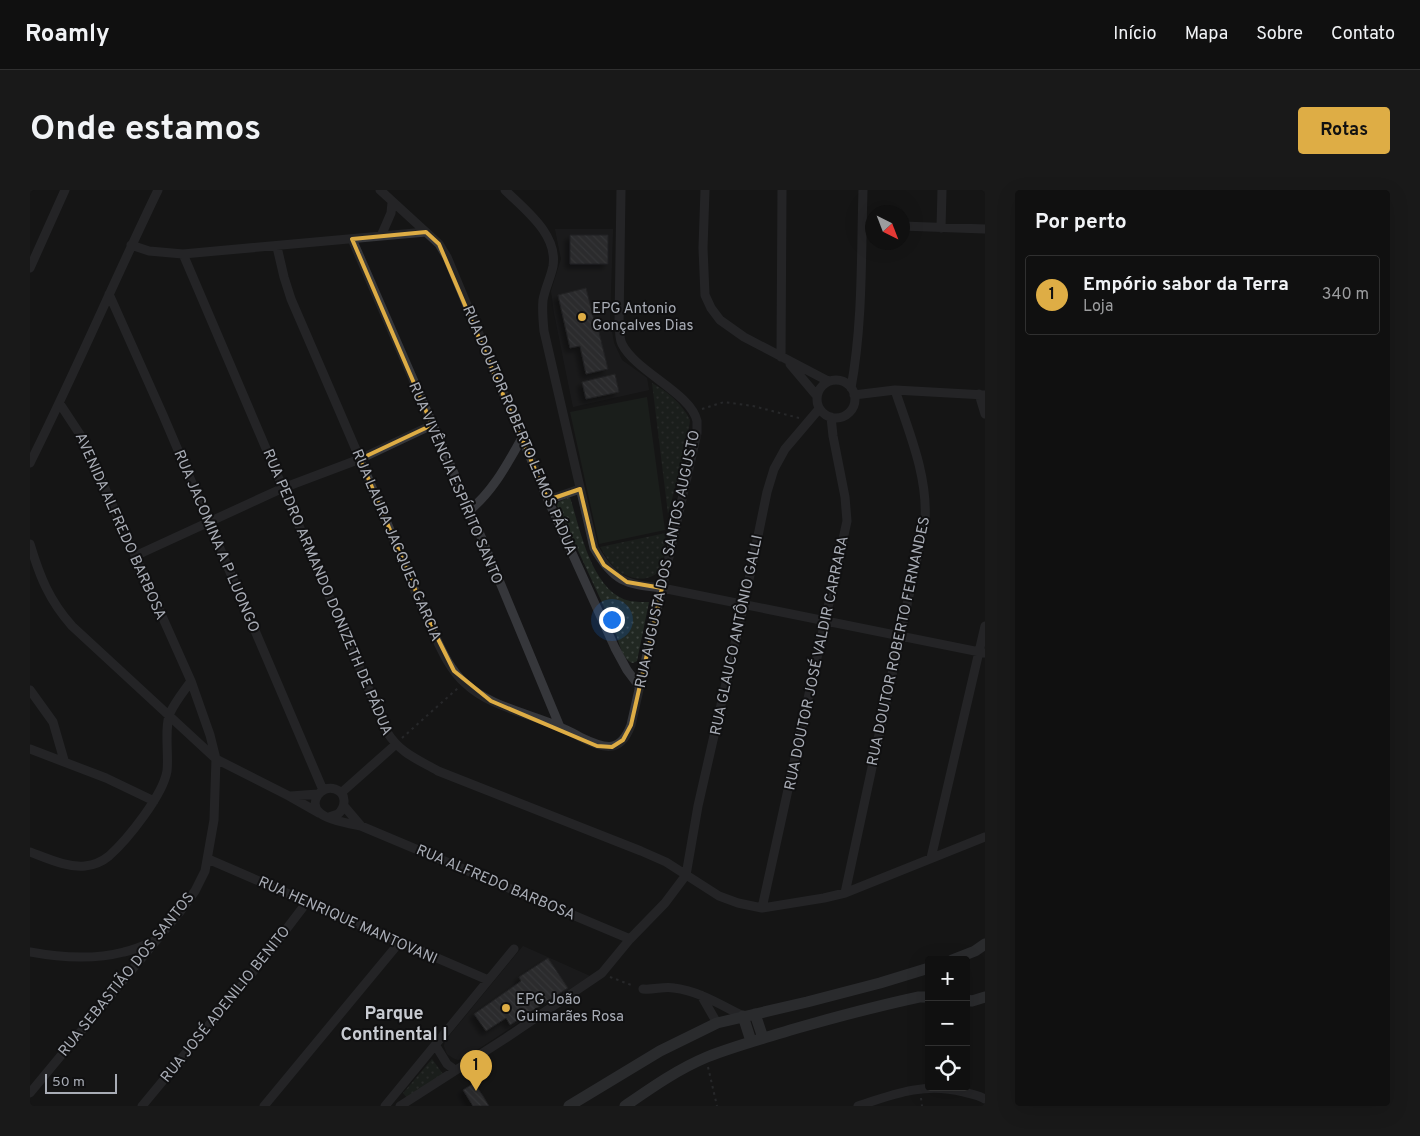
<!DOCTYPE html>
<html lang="pt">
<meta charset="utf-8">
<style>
:root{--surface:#101010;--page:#191919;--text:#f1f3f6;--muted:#9c9d9f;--line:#303030;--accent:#dead45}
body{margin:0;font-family:Overpass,sans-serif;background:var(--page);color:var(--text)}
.controls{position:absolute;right:15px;bottom:15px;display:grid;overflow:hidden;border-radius:5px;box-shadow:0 5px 20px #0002}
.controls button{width:45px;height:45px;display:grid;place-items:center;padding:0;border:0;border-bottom:1px solid var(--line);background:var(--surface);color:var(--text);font:25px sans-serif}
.compass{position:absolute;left:835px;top:15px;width:45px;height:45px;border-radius:50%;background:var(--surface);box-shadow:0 5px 20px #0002;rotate:138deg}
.scale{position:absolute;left:15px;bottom:12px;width:72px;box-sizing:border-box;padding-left:5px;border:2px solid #a8acb5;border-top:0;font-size:14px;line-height:18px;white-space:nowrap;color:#a8acb5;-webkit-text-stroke:4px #101011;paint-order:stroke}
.you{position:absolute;left:581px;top:429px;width:18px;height:18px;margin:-12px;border:4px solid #fff;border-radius:50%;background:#1a73e8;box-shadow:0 0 0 8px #1a73e833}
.badge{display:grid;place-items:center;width:32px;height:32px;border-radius:50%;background:var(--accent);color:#111;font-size:16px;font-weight:700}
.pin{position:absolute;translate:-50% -41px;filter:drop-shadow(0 1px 2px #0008)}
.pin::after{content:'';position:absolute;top:26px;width:18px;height:15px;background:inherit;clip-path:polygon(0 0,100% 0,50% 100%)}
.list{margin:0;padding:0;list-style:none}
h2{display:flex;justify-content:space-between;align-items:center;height:65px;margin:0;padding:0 20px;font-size:21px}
h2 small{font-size:16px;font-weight:400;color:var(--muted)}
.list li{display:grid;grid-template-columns:32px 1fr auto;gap:15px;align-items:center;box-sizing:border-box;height:80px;margin:0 10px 10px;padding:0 10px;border:1px solid var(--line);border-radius:5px}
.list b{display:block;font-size:19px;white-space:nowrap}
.list p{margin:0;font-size:16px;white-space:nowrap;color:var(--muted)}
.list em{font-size:16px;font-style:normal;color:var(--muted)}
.icon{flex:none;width:28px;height:28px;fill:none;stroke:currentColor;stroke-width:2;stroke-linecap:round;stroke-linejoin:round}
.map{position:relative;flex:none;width:955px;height:916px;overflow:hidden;border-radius:5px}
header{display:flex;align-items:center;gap:30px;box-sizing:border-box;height:70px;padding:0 25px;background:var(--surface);border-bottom:1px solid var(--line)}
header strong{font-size:24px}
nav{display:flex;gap:28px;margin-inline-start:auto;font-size:18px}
.intro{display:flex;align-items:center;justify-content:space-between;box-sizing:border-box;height:120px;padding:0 30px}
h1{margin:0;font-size:35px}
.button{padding:12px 22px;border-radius:5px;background:var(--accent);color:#111;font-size:18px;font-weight:700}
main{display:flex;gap:30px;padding:0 30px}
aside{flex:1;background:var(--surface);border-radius:5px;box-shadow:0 5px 20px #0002}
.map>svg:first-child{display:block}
</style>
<header>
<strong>Roamly</strong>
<nav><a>Início</a><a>Mapa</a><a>Sobre</a><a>Contato</a></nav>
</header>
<div class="intro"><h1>Onde estamos</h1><a class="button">Rotas</a></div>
<main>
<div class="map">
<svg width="955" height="916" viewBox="0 0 955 916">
<defs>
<pattern id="park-dots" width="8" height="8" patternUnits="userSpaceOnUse" patternTransform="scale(1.25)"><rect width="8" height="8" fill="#212822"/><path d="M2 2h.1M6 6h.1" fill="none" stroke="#3e4440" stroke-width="1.8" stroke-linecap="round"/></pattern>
<pattern id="building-back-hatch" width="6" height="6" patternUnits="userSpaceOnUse" patternTransform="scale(1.25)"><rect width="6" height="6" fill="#444549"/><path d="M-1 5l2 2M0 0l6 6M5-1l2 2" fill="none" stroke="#5c5d61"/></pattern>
<filter id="shadow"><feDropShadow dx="-4.5" dy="4.5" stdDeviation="2.5" flood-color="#0009"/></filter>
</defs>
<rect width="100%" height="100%" fill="#151516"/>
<!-- built -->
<path fill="#212123" d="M 525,39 L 583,39 L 580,130 L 584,153 L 592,170 L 617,188 L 619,200 L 543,217 L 524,123 L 521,101 L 531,69 Z
M 493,756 L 560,786 L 436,867 L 428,870 L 423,868 L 417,864 L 414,856 L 415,851 Z"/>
<!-- park -->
<path fill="url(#park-dots)" d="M 622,193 C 638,202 651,212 660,230 L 657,253 L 638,324 Z
M 540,307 C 550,339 562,403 600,411 C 606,412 613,412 619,412 L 607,471 L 603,473 C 593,471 589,453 586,444 C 567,400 546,357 526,313 Z
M 636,343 C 634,354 635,370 630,379 C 621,394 598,389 587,380 C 580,374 575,365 570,357 Z
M 402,869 L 413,884 L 377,908 L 373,903 Z"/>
<!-- pitch -->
<path fill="#212822" d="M 617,207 L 635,340 L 569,354 L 540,222 Z"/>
<!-- building -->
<path fill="url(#building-back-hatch)" stroke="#2f2f32" filter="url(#shadow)" d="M 540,45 L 578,45 L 578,74 L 540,74 Z
M 556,98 L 564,130 L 566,130 L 578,179 L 556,184 L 550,156 L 540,158 L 528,105 Z
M 585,184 L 589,202 L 556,209 L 552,192 Z
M 518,768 L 538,798 L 480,835 L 476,828 L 456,841 L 444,824 L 491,791 L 489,787 Z
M 444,893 L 453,906 L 459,916 L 443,916 L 433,900 Z"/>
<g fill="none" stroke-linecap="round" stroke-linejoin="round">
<!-- path -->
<path stroke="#3c3e42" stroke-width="2" stroke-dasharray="2.5 4" stroke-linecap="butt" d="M 672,219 L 694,212 L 723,216 L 769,228
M 372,548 L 428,498
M 580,787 L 604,796
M 678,877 L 687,916
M 891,908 L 892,916"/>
<!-- street -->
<path stroke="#36373b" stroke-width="9" d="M 350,0 L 409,54 L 417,67 L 518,310 L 585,458 L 597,480 L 609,496
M 475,0 C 495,20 528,44 523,76 C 521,87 515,98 513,110 C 512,120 513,131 514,141 L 564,358 C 584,392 595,394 632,398 L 955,463
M 675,0 L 673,58 L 675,105 L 681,118 L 690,130 L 714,147 L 798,191
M 872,36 L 955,39
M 911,38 L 912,0
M 351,46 L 361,23 L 362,13
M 322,49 L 440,320 L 530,537
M 101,55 L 119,61 L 153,64 L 396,42
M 247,57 L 254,87 L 261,109 C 296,190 331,270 365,352 C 377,382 389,412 403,442 C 411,459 420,480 435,493 C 460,517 499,523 530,537 C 537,540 544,543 550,547 C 573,558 590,565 601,535 L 667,243 C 667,239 667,235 667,231 C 661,203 606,182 592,154 C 589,148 590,141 589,135 L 591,0
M 153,64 L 357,542 C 370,563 387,569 408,581 L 611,661 L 636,672 L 689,706 L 708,713 L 732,718 L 794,708 L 815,703 L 955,647
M 0,78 L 35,0
M 79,104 L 133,225 L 293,600
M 751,167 L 752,0
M 760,174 L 787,206
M787 209a19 19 0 1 1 38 0a19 19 0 1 1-38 0Z
M 821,198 C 833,133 831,65 833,0
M 949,204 L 955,224
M 824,205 L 865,200 L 955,205
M 0,273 C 45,183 84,91 128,0
M 518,310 L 550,299
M 440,320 C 464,300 477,274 492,248
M 0,354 C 10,387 19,410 42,436 L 186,569 L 259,606 L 289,623
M 105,366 L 253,298 L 330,269 L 402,235
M 0,500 L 23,532 L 34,570
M 0,559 L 76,588 L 124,611
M 311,603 L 365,555
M 261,606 L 288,604
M 314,616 L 331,636
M 299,627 L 308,624 C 316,617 317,603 305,599 C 291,594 278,613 290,623 C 297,630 321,634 331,636 L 600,749
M 0,662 C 17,668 37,678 55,676 C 64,675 73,671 79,666 C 98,649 133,605 137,581 C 139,565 134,538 140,523 C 145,512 154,501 161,491
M 901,668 L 955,436
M 178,669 L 458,790
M 815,703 L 895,331 C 898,286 879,242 865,200
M 732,718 L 817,331 L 815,307 L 803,246 L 801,227
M 0,762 C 32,768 63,770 94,762 C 105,760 115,755 124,751
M 613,799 C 624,800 634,796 644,798 C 669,801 691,815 713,826
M 671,805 L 687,833
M 406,856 L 417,874 L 425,880
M 0,903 L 149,723 L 165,701 L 175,681 L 184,630 L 186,569 L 180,545 L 161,491 L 53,249 L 30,214
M 112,916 L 232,771 L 277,712
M 234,916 L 369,753
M 355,916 L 484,759
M 370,916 L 476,848 L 572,783 L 600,749 L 635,713 L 656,685 L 668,616 L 714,414 L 737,302 L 744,279 L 755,259 L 789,219
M 828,916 C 864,904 895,892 933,902 C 941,904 948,905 955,909"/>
<!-- secondary -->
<path stroke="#44464b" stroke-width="11" d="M 922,770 L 945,761 L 955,754
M 936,810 L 942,811 L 955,807
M 725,824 L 733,848
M 713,826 L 721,851
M 539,916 L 630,861 L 687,833 L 777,812 L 850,793 L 899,778
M 595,916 C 621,898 648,879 677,867 C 705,856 735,848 764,839 C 806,827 847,816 889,807 L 899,807"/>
</g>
<!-- marked area -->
<path d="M0 0H955V916H0ZM 396,42 L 409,54 L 518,310 L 550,299 L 564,358 L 574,375 L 597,392 L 632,398 L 601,535 L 593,550 L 582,557 L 567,556 L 461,511 L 424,481 L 395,423 L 330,269 L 402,235 L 322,49 Z" fill="#151516" fill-opacity=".55" fill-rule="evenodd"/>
<path fill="none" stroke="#dead45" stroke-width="4" stroke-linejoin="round" d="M 396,42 L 409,54 L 518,310 L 550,299 L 564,358 L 574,375 L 597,392 L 632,398 L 601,535 L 593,550 L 582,557 L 567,556 L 461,511 L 424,481 L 395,423 L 330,269 L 402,235 L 322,49 Z"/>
<!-- markers -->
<g fill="#dead45" stroke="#101011" stroke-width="2">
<circle cx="552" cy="127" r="5"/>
<circle cx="476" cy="818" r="5"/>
</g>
<g text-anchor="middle" stroke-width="4" stroke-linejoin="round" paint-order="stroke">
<!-- poi labels -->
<g font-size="15" fill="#a8acb5" stroke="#101011" text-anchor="start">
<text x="562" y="123">EPG Antonio<tspan x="562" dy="17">Gonçalves Dias</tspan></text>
<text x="486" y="814">EPG João<tspan x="486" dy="17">Guimarães Rosa</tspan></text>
</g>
<!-- street labels -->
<g font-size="15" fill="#a8acb5" stroke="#101011">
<text transform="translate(490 240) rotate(67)" y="5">RUA DOUTOR ROBERTO LEMOS PÁDUA</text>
<text transform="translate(426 293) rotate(67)" y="5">RUA VIVÊNCIA ESPÍRITO SANTO</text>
<text transform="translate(91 336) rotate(66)" y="5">AVENIDA ALFREDO BARBOSA</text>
<text transform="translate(187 351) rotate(67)" y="5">RUA JACOMINA A P LUONGO</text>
<text transform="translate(367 355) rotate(67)" y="5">RUA LAURA JACQUES GARCIA</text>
<text transform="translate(637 369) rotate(-78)" y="5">RUA AUGUSTA DOS SANTOS AUGUSTO</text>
<text transform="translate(298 402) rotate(67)" y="5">RUA PEDRO ARMANDO DONIZETH DE PÁDUA</text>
<text transform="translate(706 445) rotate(-78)" y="5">RUA GLAUCO ANTÔNIO GALLI</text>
<text transform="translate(868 451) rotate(-78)" y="5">RUA DOUTOR ROBERTO FERNANDES</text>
<text transform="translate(786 473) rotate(-78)" y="5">RUA DOUTOR JOSÉ VALDIR CARRARA</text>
<text transform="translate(466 692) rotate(23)" y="5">RUA ALFREDO BARBOSA</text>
<text transform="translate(318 730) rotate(24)" y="5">RUA HENRIQUE MANTOVANI</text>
<text transform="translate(96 784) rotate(-51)" y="5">RUA SEBASTIÃO DOS SANTOS</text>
<text transform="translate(195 814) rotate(-51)" y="5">RUA JOSÉ ADENILIO BENITO</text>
</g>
<!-- quarter labels -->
<g font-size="18" font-weight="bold" fill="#c8cbd1" stroke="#101011">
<text x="364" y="829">Parque<tspan x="364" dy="21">Continental I</tspan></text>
</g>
</g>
</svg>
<div class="controls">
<button>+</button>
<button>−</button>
<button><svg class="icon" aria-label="locate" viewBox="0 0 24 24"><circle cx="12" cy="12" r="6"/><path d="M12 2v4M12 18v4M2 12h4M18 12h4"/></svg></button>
</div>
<svg class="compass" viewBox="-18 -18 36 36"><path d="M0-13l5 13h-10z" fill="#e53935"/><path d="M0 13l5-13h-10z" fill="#9c9d9f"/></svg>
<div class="scale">50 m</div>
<div class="you"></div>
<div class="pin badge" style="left:446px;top:901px">1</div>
</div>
<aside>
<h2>Por perto<small></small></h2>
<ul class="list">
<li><span class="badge">1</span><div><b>Empório sabor da Terra</b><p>Loja</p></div><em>340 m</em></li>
</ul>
</aside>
</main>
